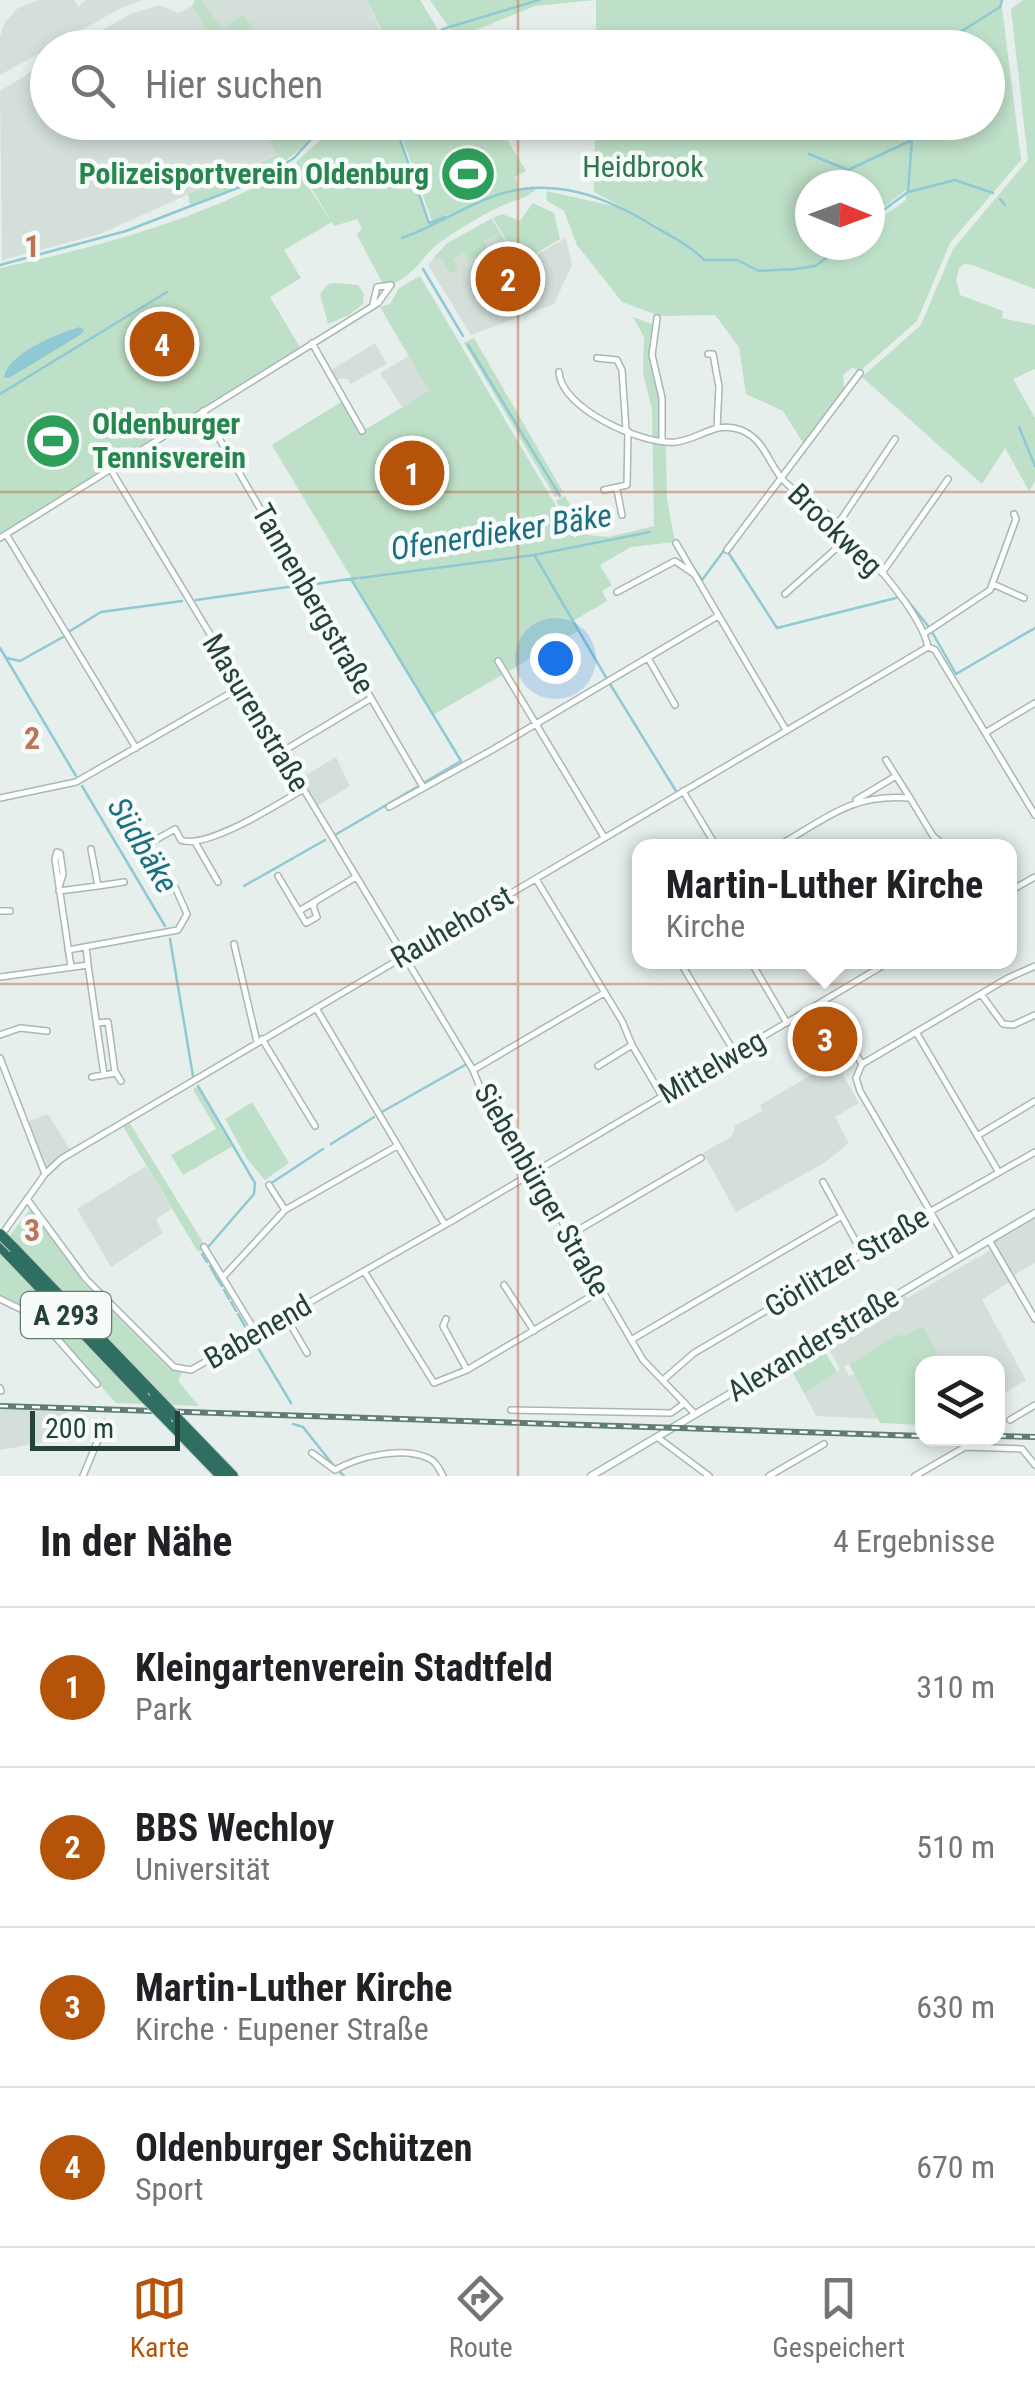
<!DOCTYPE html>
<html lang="de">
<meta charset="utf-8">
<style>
:root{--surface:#fff;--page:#f2f2f2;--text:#202124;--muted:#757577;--line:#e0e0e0;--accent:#b45309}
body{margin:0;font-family:"Roboto Condensed",sans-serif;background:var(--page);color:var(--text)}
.controls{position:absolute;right:30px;bottom:30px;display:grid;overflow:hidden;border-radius:20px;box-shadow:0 5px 15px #0003}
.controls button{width:90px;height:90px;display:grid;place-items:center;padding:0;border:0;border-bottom:2px solid var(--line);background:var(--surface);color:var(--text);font:50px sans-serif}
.compass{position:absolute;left:795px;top:170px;width:90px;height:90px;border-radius:50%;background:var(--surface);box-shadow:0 5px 15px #0003;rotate:91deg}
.scale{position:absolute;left:30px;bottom:25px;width:150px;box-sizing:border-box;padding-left:10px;border:5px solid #24423a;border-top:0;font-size:28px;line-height:35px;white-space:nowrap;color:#24423a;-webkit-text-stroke:8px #f7fbf9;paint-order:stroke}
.you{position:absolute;left:555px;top:658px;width:35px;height:35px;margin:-25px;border:8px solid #fff;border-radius:50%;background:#1a73e8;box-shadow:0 0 0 15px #1a73e833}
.badge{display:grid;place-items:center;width:65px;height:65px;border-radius:50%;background:var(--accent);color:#fff;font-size:32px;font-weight:700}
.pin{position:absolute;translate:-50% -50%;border:5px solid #fff;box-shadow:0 2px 10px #0006}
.popup{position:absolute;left:632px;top:839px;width:385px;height:130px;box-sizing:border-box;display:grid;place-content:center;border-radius:20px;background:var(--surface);filter:drop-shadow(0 2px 8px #0005);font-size:32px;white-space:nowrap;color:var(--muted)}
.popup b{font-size:38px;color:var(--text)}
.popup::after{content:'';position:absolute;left:50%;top:100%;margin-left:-20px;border:20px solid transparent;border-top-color:var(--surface)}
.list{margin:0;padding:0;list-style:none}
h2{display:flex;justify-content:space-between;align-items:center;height:130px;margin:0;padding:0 40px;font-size:42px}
h2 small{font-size:32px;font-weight:400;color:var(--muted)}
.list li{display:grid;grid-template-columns:65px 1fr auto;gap:30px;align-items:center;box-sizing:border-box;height:160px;padding:0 40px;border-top:2px solid var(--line)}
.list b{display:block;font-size:38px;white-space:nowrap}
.list p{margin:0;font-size:32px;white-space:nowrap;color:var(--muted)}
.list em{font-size:32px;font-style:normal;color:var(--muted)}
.icon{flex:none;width:55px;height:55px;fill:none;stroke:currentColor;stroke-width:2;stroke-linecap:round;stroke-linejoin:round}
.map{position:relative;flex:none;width:1035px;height:1476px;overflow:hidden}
.search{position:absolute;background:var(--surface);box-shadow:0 5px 15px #0003;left:30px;right:30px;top:30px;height:110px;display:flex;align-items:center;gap:25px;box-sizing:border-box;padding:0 35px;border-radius:55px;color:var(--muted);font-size:38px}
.sheet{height:770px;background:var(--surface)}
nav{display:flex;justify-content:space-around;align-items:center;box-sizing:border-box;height:140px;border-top:2px solid var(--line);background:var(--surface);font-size:28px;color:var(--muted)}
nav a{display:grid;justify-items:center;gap:5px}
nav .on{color:var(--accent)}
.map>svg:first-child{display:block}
</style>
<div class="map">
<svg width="1035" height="1476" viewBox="0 0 1035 1476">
<rect width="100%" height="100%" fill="#e6efeb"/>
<!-- built -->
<path fill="#d4dfda" d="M 39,0 L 74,0 L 78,7 L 86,0 L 143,0 L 123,7 L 0,75 L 0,36 L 5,22 L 18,8 Z
M 201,0 L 367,0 L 387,47 L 232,47 Z
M 160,5 L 178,13 L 192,6 L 216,47 L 72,48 L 130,14 Z
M 47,62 L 48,122 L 260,123 L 278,154 L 100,234 L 2,260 L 0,91 Z
M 492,218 L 520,264 L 566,238 L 572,265 L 554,304 L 471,335 L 428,265 L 447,243 Z
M 375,343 L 387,364 L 350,384 L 348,379 L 333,379 L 328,372 Z
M 409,356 L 430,391 L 402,407 L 380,373 Z
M 336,757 L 350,786 L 312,809 L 296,781 Z
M 835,1061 L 859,1103 L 835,1117 L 849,1143 L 824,1163 L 736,1212 L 703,1153 L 732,1136 L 735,1126 L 762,1111 L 760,1105 Z
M 48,1114 L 72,1152 L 45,1174 L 24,1123 Z
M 146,1166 L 172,1209 L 156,1219 L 163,1233 L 111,1267 L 77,1209 Z
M 1035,1213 L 1035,1263 L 1011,1277 L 989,1240 Z
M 991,1250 L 1010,1281 L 982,1300 L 1026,1380 L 998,1397 L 998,1364 L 925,1363 L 900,1335 L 844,1367 L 849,1376 L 854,1374 L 880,1419 L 816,1416 L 804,1393 L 840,1370 L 823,1338 L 902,1292 L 907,1298 Z
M 0,1409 L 67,1411 L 57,1440 L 0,1450 Z"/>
<!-- green -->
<path fill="#bfe0c8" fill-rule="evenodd" d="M 195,0 L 202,0 L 222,29 L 244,14 L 261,43 L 254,47 L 236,47 L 225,33 L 232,47 L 216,47 L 192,6 Z
M 367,0 L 420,0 L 445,41 L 435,47 L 389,47 Z
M 430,0 L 1001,0 L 1021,160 L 950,243 L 917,321 L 859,372 L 853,367 L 843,375 L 844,388 L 803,443 L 783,411 L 746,394 L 739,347 L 715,315 L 660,316 L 622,302 L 577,245 L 564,211 L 547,201 L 546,191 L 614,206 L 663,229 L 594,192 L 595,123 L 988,122 L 988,48 L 596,47 L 596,0 L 535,6 L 456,38 ZM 810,185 L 870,185 L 870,218 L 906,190 L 906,200 L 870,226 L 870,245 L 848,245 L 837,255 L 833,253 L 842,245 L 810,245 Z
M 1023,0 L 1035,0 L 1035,289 L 972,265 L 964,264 L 959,268 L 956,280 L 960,295 L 1003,311 L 1002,318 L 1035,325 L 1035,369 L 1013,379 L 1035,418 L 1035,481 L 1029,491 L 1005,448 L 982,484 L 862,377 L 921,325 L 953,249 L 1028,160 L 1011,9 Z
M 260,123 L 276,123 L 282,131 L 296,123 L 334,123 L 263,178 L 190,205 L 188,194 L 277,155 Z
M 339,123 L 393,123 L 430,224 L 463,209 L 432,221 L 397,123 L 497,123 L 526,171 L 515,177 L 518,188 L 507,192 L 533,186 L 537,188 C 527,199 514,200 501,206 C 480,216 459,229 439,243 C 421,256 409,286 383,284 L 357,235 L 362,228 L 357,219 L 334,226 L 332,222 L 284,250 L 301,278 L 270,297 L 301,349 L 119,464 L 115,457 L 108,460 L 106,468 L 0,536 L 0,268 C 94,248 213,217 294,165 L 331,221 L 296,162 Z
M 533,203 L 554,213 L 560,239 L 520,263 L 493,218 L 502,214 L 520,221 Z
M 491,219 L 513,256 L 509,258 L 495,235 L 483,241 L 489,251 L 469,260 L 464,253 L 453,259 L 458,269 L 451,274 L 441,257 L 436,260 L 434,257 L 447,244 Z
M 420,276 L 575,538 L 577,537 L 556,501 L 565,496 L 588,535 L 609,537 L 654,526 L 652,410 L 643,373 L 644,337 L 633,317 L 660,327 L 653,353 L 665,407 L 667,499 L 675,542 L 631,547 L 600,565 L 612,585 L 602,591 L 607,601 L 573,621 L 578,631 L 433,715 L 272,445 L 344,400 L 363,431 L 429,391 L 380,307 L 390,304 L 399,288 Z
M 335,283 L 358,285 L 364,294 L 363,304 L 349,315 L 328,324 L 320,294 L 328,284 Z
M 474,338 L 563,492 L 555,497 L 464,343 Z
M 198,1086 L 233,1146 L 183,1175 L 171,1155 L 216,1129 L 193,1089 Z
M 252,1102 L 289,1163 L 265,1180 L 247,1159 L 225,1119 Z
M 128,1120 L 207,1249 L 198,1252 L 121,1123 Z
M 31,1208 L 82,1280 L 145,1342 L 183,1371 L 178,1381 L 199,1406 L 116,1403 L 39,1318 L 0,1296 L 0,1248 Z
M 922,1326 L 938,1353 L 922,1364 L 922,1425 L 880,1423 L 849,1364 L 900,1334 L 903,1337 Z
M 823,1348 L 837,1372 L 804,1393 L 790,1368 Z"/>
<!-- water -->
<path fill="#8ec9d4" d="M 80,327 L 84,330 L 80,335 L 9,378 L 4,378 C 6,355 55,334 80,327 Z"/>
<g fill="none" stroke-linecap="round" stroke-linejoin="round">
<!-- stream -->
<path stroke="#8ec9d4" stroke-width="2.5" d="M 409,48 L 443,29 L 539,0
M 935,48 L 1000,7 L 1002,0
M 394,122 L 429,223 L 445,217
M 809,154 L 848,170 L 912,140
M 908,191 L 912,140 L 909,122
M 1000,199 L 1005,205
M 870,220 L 908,192 L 955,180 L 993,193
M 402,238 C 432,227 457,211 486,199 C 543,175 596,192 647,222 C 667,235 688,243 704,260 L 737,260 L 759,271 L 795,269 L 815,266 L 845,245
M 0,265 L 126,231 L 261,179 L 294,158 L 327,122
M 423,269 L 463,336
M 468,345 L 560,496
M 0,394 L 167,292
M 1019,427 L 1035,466
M 728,552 L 777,628 L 896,598
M 535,556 L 607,679
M 691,564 L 702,580 L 725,549
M 360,578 L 534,555 L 650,532
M 351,579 L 461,761 L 425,782
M 308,585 L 357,578
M 904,596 L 928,626
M 196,600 L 302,585
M 70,631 L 101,612 L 182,601
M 932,632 L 956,674 L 1035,628
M 0,648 L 76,776
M 7,658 L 20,661 L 63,637
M 610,684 L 676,791
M 82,786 L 165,926
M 335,835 L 417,787
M 244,886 L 325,840
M 170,939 L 193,1076
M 198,1086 L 255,1183 L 254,1194 L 209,1246
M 380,1113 L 465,1065
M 331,1144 L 374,1117
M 270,1184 L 323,1149
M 202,1254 L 207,1262
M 210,1266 L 215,1275
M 216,1277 L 222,1286
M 224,1290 L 229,1299
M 231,1302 L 236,1311
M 238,1314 L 249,1333
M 255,1343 L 291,1403
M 293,1424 L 303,1427 L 334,1466
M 340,1472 L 344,1476"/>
<!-- street casing -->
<g stroke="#a8b8b2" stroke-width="8">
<path id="street" d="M 373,304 L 377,287 L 391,285
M 657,318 L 652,355 L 662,398 L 662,441
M 312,343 L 362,431
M 708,354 L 713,354 L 719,387 L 717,428
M 597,358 L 617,360 L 622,370 L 626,430
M 559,372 C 561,409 642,445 676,442 C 700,439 716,420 741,430 C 766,440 768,465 785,482 C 801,498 823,508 839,525 C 865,551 921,612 928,647 L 935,650 L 1035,815
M 203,411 L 423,787
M 111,470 L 473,1070 L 484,1097 L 505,1131 L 517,1145 L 643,1360 L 695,1414
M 604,490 L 627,485 L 628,431
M 617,490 L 622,515
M 838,524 L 895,439
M 6,534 L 136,748
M 0,538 L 378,303 L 391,285
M 676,543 L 786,730
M 727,550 L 860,373
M 882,573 L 948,479
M 993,584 L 1024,598
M 617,592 L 675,561 L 694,574
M 785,594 L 849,537
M 925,633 L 990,590 L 1016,519 L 1014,514
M 648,658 L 675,705
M 498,661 L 604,837
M 985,733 L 1035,703
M 280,753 L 370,699
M 886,760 L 910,798
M 683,791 L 716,846
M 0,798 L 76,782 L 241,687
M 856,800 L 896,776
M 389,807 L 492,750 L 718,616
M 195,842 L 218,882
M 778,846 C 826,819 851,793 910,798 L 933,836 L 945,846
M 134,852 L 175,829 L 181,840 C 206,850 278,804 302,790
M 278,876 L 306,923 L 317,917 L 313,906 L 316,901
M 536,879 L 622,1021 L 632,1045 L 662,1096
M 98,886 L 124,882
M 59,887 L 63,874 L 60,853 L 57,852 L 55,859 L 71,967
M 59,891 L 98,886 L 91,849
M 1010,891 L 1035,877
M 0,911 L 10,911
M 299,911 L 356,877
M 234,944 L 257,1042
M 68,950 L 178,930 L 187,914 L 175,887
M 680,962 L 735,1053
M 751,962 L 787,1023
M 88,965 L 104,1075
M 0,977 L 88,965 L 86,947
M 981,994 L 1003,1024 L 1013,1025 L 1035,1015
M 823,1001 L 862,1064
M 316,1008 L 445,1225
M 97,1023 L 108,1022 L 115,1073
M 916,1032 L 998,1171
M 0,1035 L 20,1028 L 47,1031
M 262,1039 L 315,1126
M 0,1058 L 45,1174
M 862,1064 L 856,1078 L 860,1091 L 958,1259
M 862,1064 L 1008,978 L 1035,966
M 598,1066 L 632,1045
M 473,1070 L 604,993
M 92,1077 L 116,1073 L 121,1081
M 977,1136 L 1035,1101
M 823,1182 L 861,1251
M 269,1185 L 285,1210
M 27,1199 L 86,1279 L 174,1367 L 191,1370 L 450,1222 L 889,962
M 3,1233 L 45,1174 L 61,1159 L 928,647
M 568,1236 L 701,1158
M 989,1240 L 1035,1319
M 204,1247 L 257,1334
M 364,1271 L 434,1383 L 467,1370 L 600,1291
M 223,1277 L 285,1210 L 397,1146
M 504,1285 L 534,1331
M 0,1299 L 39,1318 L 97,1384
M 286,1317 L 307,1353
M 446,1319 L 443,1326 L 467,1370
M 631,1340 L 842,1216
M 663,1380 L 694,1353 L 859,1256 L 861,1251 L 1035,1152
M 0,1388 L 1,1391
M 511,1410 L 671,1413 L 685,1403
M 1010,1420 L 1035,1405
M 657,1437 L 709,1476
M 312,1453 L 335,1470 C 358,1457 401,1446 428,1458 C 436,1461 439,1469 443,1476
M 83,1476 L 105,1423
M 769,1476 L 824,1444
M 915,1476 L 965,1447 L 1022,1449 L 1035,1465"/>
</g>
<!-- secondary casing -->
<g stroke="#a4bbb3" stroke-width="9">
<path id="secondary" d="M 591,1476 L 1035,1213"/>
</g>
<!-- highway casing -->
<g stroke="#c2cac8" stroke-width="12">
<path id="highway" d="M 0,1246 L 144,1397
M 14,1248 L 155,1395
M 177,1418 L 233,1476
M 166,1419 L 221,1476"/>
</g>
<!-- street -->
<use href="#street" stroke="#fff" stroke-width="5"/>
<!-- secondary -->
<use href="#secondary" stroke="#fff" stroke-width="6"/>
<!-- highway -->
<use href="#highway" stroke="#2f6f62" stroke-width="10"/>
<!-- rail casing -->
<g stroke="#5f7d75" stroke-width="6">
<path id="rail" d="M 0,1406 L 922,1436
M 998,1436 L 1035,1437"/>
</g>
<!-- rail -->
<use href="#rail" stroke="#f7fbf9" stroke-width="2.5" stroke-dasharray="8" stroke-linecap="butt"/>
<!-- highway-bridge casing -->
<g stroke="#c2cac8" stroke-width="12" stroke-linecap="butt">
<path id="highway-bridge" d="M 0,1234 L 14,1248
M 155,1395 L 177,1418
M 144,1397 L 166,1419"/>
</g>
<!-- highway-bridge -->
<use href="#highway-bridge" stroke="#2f6f62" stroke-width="10"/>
</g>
<!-- grid -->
<path fill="none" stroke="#c07456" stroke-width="2.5" stroke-opacity="0.55" d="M 518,0 L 518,48M 518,122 L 518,1476M 0,492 L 1035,492M 0,984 L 1035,984"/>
<!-- icons -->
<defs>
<g id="stadium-disc" transform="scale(2.875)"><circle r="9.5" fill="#2e9e5b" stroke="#f7fbf9"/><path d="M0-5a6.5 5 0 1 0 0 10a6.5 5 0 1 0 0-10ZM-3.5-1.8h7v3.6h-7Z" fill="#fff"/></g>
</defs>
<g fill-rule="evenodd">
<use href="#stadium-disc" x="468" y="174"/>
<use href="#stadium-disc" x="53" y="441"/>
</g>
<g text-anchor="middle" stroke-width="9" stroke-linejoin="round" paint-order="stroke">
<!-- shield labels -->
<rect fill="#f7fbf9" stroke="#637a73" stroke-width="2.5" x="21" y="1292" width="90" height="46" rx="8"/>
<g font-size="28" font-weight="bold" fill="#24423a">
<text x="66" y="1325">A 293</text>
</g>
<!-- park labels -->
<g font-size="30" fill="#2d7a4b" stroke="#f7fbf9">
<text x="643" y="177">Heidbrook</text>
</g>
<!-- leisure labels -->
<g font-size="30" font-weight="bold" fill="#27864d" stroke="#f7fbf9" text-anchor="end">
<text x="429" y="184">Polizeisportverein Oldenburg</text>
<text x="92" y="434" text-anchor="start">Oldenburger<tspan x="92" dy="34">Tennisverein</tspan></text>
</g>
<!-- street labels -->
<g font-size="30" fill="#24423a" stroke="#f7fbf9">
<text transform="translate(835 530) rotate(44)" y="10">Brookweg</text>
<text transform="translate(313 599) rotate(60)" y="10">Tannenbergstraße</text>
<text transform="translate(256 713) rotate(59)" y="10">Masurenstraße</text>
<text transform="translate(452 927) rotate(-30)" y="10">Rauhehorst</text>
<text transform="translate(712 1067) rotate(-30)" y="10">Mittelweg</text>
<text transform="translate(542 1190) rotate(60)" y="10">Siebenbürger Straße</text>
<text transform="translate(847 1262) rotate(-31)" y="10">Görlitzer Straße</text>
<text transform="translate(258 1332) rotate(-30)" y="10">Babenend</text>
<text transform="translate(813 1344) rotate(-31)" y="10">Alexanderstraße</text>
</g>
<!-- water labels -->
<g font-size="32" font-style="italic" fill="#1c6f80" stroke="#f7fbf9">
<text transform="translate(501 532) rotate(-9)" y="11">Ofenerdieker Bäke</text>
<text transform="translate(143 845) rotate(59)" y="11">Südbäke</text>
</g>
</g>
<g font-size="32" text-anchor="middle" font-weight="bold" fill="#c07456" stroke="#f7fbf9" stroke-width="9" stroke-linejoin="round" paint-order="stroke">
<text x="32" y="257">1</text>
<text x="32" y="749">2</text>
<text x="32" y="1241">3</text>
</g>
</svg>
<div class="controls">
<button><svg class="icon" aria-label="layers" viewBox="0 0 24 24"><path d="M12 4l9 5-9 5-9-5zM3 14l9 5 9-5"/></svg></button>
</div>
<svg class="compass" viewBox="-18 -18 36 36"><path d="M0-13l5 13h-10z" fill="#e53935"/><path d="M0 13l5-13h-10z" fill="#757577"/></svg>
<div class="scale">200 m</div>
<div class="you"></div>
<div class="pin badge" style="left:412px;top:473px">1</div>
<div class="pin badge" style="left:508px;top:279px">2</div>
<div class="pin badge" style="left:825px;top:1039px">3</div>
<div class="popup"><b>Martin-Luther Kirche</b>Kirche</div>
<div class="pin badge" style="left:162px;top:344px">4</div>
<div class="search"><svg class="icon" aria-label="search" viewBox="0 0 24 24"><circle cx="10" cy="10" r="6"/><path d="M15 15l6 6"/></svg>Hier suchen</div>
</div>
<section class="sheet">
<h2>In der Nähe<small>4 Ergebnisse</small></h2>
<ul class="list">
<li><span class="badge">1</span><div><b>Kleingartenverein Stadtfeld</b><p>Park</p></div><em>310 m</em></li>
<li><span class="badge">2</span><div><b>BBS Wechloy</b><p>Universität</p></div><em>510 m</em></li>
<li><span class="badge">3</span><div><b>Martin-Luther Kirche</b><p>Kirche · Eupener Straße</p></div><em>630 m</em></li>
<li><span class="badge">4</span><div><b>Oldenburger Schützen</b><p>Sport</p></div><em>670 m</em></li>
</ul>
</section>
<nav>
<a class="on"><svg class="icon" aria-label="map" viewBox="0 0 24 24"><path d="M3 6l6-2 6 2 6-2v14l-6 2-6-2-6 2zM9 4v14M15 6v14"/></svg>Karte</a>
<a><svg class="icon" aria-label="directions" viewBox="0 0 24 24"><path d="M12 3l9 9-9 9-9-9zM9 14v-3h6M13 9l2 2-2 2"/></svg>Route</a>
<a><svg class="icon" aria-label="saved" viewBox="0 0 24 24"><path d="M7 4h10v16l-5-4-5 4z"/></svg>Gespeichert</a>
</nav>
